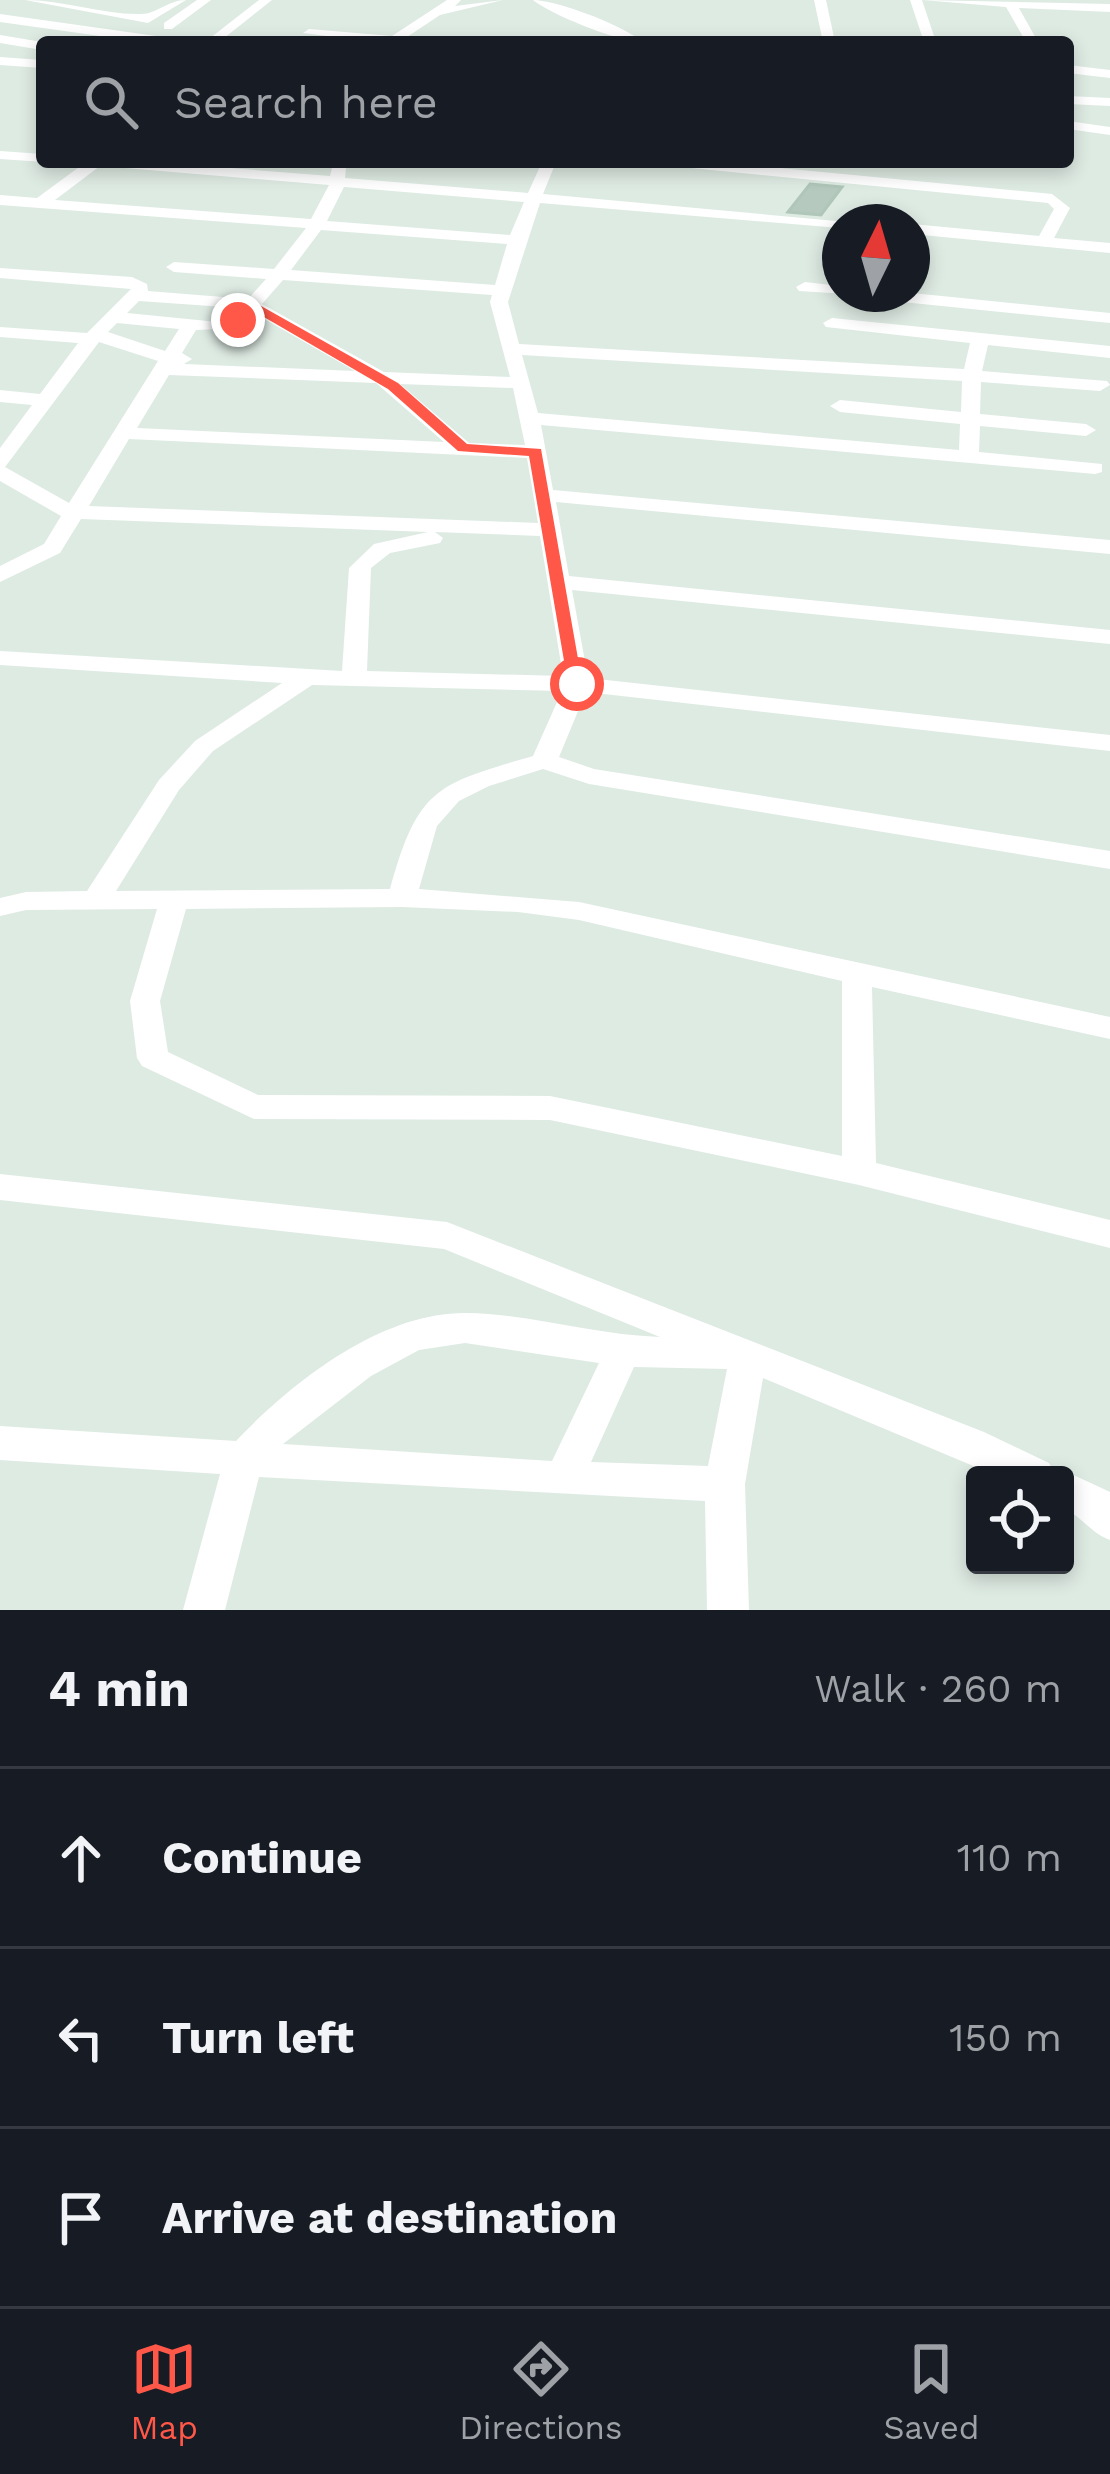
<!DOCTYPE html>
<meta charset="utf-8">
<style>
:root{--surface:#171b24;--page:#20242c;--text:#f1f3f6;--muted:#9ea1a6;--line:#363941;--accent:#ff5748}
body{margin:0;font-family:"Work Sans",sans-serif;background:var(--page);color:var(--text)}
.controls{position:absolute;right:36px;bottom:36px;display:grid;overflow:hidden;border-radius:12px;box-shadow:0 6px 18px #0003}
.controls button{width:108px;height:108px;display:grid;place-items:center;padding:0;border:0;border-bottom:3px solid var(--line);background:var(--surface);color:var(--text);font:60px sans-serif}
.compass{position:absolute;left:822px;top:204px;width:108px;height:108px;border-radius:50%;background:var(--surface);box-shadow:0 6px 18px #0003;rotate:5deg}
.stop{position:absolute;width:36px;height:36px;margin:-27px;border:9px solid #ff5748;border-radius:50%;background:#fff}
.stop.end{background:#ff5748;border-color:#fff;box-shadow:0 3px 12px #0008}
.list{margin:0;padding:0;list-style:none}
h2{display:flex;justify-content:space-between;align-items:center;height:156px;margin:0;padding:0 48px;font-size:51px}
h2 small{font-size:39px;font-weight:400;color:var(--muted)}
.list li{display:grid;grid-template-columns:78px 1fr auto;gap:36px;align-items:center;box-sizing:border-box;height:180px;padding:0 48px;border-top:3px solid var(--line)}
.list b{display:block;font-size:45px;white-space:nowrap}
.list em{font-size:39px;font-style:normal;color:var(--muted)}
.icon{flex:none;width:66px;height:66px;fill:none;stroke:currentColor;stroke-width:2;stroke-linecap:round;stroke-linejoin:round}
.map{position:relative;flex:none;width:1110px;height:1610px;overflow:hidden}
.search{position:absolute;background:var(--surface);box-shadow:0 6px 18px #0003;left:36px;right:36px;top:36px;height:132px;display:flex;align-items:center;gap:30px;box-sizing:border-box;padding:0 42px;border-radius:12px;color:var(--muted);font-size:45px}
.sheet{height:696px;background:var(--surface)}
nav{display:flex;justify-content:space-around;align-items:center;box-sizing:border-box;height:168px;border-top:3px solid var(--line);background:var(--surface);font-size:33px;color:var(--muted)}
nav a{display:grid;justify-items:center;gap:6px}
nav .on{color:var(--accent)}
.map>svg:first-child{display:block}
</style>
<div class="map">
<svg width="1110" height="1610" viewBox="0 0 1110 1610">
<rect width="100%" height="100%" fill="#deebe3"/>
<!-- building -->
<path fill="#b6c9be" stroke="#afc6b9" stroke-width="3" d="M 810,184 L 842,187 L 821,215 L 788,212 Z"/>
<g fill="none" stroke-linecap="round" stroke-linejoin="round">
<!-- minor -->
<path fill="#fff" fill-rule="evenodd" d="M 25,0 C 64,0 103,15 141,14 C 157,14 168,0 186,0 L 148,23 Z
M 197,0 L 211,0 L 172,29 L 164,29 L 164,23 Z
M 259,0 L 272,0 L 219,42 L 205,42 Z
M 447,0 L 461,0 L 455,6 L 503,0 L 440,15 L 407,37 L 426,42 L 374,42 L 303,33 L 309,29 L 392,36 Z
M 533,0 C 556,0 626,26 642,42 C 619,42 552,15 533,0 Z
M 814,0 L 826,0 L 835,42 L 823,42 Z
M 910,0 L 922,0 L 936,42 L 924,42 Z
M 922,0 L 1110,4 L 1110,12 L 1019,8 L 1038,42 L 1026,42 L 1006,7 Z
M 0,14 L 170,38 L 176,42 L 143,42 L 0,22 Z
M 0,35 L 42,42 L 42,50 L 0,43 Z
M 0,57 L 42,60 L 42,68 L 0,65 Z
M 1068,65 L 1110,70 L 1110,78 L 1068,73 Z
M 1068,96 L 1110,98 L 1110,106 L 1068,104 Z
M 1068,121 L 1110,127 L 1110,135 L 1068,129 Z
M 0,151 L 42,154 L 44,162 L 0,159 Z
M 86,162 L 155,162 L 330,176 L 332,168 L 339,164 L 346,168 L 345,178 L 528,193 L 542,162 L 556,162 L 543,194 L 847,222 L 840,222 L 840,228 L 540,203 L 508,302 L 519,344 L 964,369 L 970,343 L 826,327 L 823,323 L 832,318 L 1110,346 L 1110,358 L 988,345 L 982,371 L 1107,381 L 1110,385 L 1100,391 L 981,382 L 980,414 L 1086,424 L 1096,430 L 1086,436 L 980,426 L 979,452 L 1102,464 L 1102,472 L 1095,474 L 541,425 L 553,490 L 1110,540 L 1110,554 L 556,502 L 569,576 L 1110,630 L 1110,644 L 572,590 L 588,678 L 1110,735 L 1110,751 L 586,692 L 559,757 L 594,769 L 1110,851 L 1110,869 L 589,784 L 543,769 L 489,786 L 459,801 L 437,826 L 419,889 L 579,902 L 1110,1017 L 1110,1039 L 872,987 L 876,1163 L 1110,1220 L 1110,1248 L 859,1185 L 550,1120 L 254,1119 L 142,1066 L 137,1058 L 130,1001 L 157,909 L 26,910 L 0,916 L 0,898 L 26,892 L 87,891 L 159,780 L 195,741 L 282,683 L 0,665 L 0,651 L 342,671 L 349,568 L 374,544 L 428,532 L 81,519 L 60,553 L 0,582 L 0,566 L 44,544 L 61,516 L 0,481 L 0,448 L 32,405 L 0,402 L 0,390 L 40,394 L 78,343 L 0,337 L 0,327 L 87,333 L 131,289 L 0,278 L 0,268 L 132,277 L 147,284 L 148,291 L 248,299 L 266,279 L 174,272 L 166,267 L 174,262 L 274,269 L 306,228 L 0,205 L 0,195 L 37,198 ZM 100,166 L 101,166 L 329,185 L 311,219 L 55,200 ZM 344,187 L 524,202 L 510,235 L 327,221 ZM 321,230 L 507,244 L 495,285 L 291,270 ZM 283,280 L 492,295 L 490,302 L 510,377 L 384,372 L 262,304 ZM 139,301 L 239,308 L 228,320 L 218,322 L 127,313 ZM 254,313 L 355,371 L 184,364 L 192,359 L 182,353 L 196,330 L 240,328 ZM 117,323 L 179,329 L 165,351 L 108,332 ZM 99,342 L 158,361 L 69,503 L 5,467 ZM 522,355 L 962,381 L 961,412 L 840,400 L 830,406 L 840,412 L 960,424 L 959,450 L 538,413 ZM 169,375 L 376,383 L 444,442 L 137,428 ZM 400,384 L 513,388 L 525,445 L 469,443 ZM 129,439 L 527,458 L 538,523 L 89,506 ZM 435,532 L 540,536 L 563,676 L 367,671 L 371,568 L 390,553 L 440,543 L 443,538 ZM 312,685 L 562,691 L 533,756 C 436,784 418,788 390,889 L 116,891 L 179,790 L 213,751 ZM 402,907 L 518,912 L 579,920 L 842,981 L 842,1156 L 550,1096 L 258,1095 L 168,1052 L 160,1001 L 186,909 Z
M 664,162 L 717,162 L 1052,194 L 1070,208 L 1054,238 L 1110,243 L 1110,253 L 912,234 L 912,224 L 1039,236 L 1054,209 L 1048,203 L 671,166 Z
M 805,282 L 840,286 L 840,294 L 847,294 L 799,291 L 796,287 Z
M 912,293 L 1110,313 L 1110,323 L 873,299 L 864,294 Z
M 0,1174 L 447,1222 L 984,1432 L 1049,1463 L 1055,1475 L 1065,1471 L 1110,1492 L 1110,1540 C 1091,1533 1083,1518 1065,1509 L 1065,1475 L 995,1475 L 763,1378 L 745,1484 L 749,1610 L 707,1610 L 705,1501 L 259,1477 L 225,1610 L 183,1610 L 220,1474 L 0,1460 L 0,1426 L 236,1441 C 292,1382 381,1312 466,1313 C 531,1314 595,1335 660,1337 L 444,1249 L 0,1200 ZM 465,1343 L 599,1363 L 552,1461 L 283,1444 L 371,1376 L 419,1350 ZM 634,1367 L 727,1369 L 708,1466 L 591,1462 Z"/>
</g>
<!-- route -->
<path fill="#ff5748" d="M 245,302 L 254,302 L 398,383 L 467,444 L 541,449 L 583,687 L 568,684 L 529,456 L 458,451 L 388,389 L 252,310 L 243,323 L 234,323 Z"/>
</svg>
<div class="controls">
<button><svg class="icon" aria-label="locate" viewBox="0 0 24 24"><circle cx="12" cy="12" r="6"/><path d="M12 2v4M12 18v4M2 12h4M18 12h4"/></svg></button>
</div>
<svg class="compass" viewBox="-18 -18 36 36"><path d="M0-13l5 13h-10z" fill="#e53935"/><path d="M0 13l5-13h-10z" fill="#9ea1a6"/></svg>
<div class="stop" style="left:577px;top:684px"></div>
<div class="stop end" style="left:238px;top:320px"></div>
<div class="search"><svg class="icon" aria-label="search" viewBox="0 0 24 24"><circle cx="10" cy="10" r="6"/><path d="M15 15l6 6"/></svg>Search here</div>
</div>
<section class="sheet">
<h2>4 min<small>Walk · 260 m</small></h2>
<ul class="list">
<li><svg class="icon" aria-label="ahead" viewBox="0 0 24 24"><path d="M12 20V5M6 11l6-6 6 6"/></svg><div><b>Continue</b></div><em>110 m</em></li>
<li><svg class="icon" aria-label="left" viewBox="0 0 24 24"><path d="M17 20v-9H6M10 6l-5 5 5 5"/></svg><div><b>Turn left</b></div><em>150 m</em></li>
<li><svg class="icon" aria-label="arrive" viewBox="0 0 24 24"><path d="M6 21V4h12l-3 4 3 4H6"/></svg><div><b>Arrive at destination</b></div></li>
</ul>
</section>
<nav>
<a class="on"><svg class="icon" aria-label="map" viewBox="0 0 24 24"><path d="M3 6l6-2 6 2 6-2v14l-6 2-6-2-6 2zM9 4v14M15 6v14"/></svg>Map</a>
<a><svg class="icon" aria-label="directions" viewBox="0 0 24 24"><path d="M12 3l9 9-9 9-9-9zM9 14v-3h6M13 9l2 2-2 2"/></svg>Directions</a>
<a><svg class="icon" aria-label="saved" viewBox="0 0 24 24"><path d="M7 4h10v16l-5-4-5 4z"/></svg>Saved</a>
</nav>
